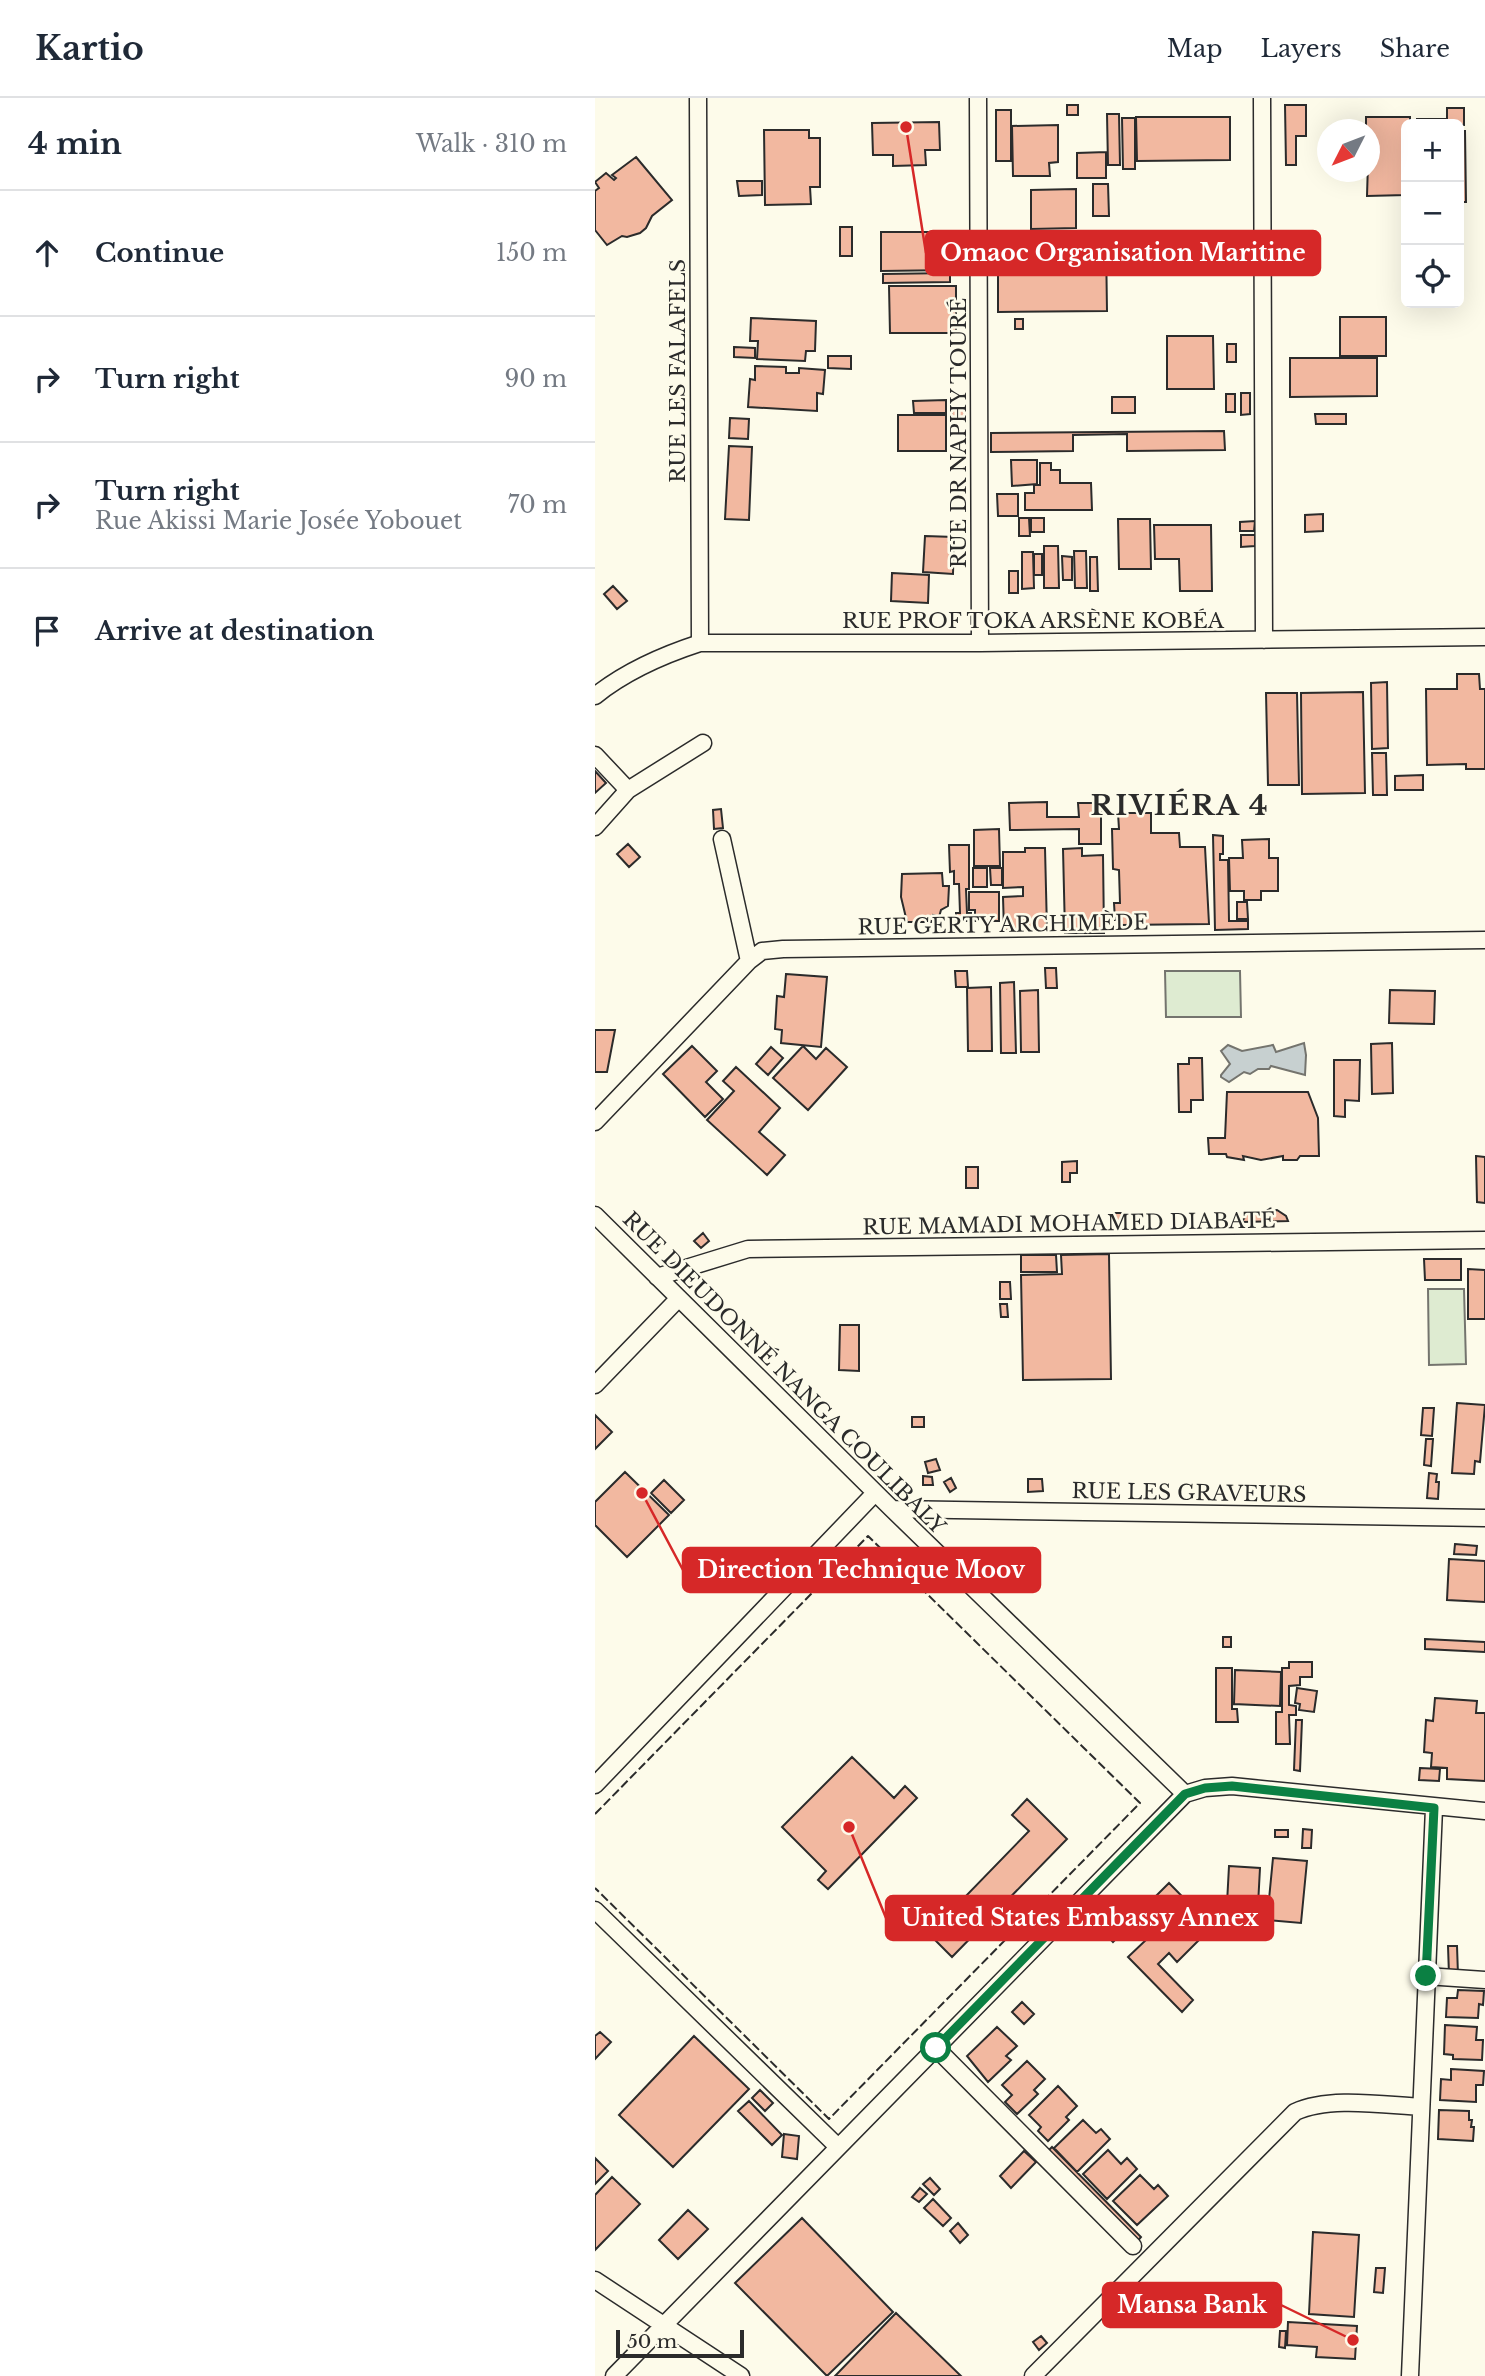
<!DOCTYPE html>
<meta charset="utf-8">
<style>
:root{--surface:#fff;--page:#f6f6f7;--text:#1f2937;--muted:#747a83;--line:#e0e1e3}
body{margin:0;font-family:"Libre Baskerville",serif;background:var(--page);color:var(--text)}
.controls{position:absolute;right:21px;top:21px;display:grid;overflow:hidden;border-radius:10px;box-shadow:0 7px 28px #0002}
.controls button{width:63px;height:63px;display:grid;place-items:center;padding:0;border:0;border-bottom:2px solid var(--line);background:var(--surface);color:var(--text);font:35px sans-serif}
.compass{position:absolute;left:722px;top:21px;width:63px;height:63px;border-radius:50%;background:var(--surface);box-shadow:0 7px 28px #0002;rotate:228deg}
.scale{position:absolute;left:21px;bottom:18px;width:128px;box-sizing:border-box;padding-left:7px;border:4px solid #2b2b2b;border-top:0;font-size:19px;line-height:24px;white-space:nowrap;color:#2b2b2b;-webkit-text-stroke:5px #fdfbea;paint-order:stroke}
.stop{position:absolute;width:21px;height:21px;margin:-16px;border:5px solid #0b8043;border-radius:50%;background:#fff}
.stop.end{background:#0b8043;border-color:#fff;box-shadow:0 2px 7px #0008}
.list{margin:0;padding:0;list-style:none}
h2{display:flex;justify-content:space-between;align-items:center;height:91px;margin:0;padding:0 28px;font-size:30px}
h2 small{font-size:23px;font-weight:400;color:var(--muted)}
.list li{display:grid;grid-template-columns:46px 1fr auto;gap:21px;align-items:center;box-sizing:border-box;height:126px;padding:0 28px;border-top:2px solid var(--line)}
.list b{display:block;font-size:26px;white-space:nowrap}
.list p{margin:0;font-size:23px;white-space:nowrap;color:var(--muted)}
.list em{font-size:23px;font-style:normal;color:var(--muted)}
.icon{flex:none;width:38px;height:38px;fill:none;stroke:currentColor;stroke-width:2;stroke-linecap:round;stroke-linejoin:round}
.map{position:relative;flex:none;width:890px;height:2278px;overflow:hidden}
header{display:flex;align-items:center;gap:42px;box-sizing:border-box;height:98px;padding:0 35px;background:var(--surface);border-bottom:2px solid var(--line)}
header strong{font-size:33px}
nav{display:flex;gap:38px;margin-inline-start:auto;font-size:24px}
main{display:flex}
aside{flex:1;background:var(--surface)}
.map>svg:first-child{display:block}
</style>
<header>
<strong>Kartio</strong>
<nav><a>Map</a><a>Layers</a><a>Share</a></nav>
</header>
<main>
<aside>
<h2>4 min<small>Walk · 310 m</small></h2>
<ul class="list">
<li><svg class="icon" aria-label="ahead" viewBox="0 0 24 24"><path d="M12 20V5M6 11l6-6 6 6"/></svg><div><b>Continue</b></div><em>150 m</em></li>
<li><svg class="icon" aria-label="right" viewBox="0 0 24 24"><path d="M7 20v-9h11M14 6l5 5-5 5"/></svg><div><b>Turn right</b></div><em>90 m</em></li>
<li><svg class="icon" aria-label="right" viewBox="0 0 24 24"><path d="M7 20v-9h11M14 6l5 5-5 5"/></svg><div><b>Turn right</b><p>Rue Akissi Marie Josée Yobouet</p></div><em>70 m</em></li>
<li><svg class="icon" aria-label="arrive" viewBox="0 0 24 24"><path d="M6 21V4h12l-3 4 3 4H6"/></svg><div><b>Arrive at destination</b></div></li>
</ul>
</aside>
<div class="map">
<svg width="890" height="2278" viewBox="0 0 890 2278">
<rect width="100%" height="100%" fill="#fdfbea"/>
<!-- green -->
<path fill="#deebd1" stroke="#74746e" stroke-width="2" d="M 570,873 L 645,873 L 646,919 L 571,919 Z
M 833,1191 L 869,1191 L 871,1266 L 834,1267 Z"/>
<!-- water -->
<path fill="#c7d0d0" stroke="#74746e" stroke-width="2" d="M 709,945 L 711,957 L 710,977 L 676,968 L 674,971 L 663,971 L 655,976 L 649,974 L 634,984 L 626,979 L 626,977 L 635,966 L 626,953 L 633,947 L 647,953 L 678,947 L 681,954 Z"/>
<!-- building -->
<path fill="#f2b8a0" stroke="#2b2b2b" stroke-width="2" d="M 472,7 L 483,7 L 483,17 L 472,17 Z
M 690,7 L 711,7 L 711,38 L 701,38 L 701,67 L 691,67 Z
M 852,10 L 869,10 L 869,27 L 852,26 Z
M 401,12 L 416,12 L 416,63 L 401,63 Z
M 512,16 L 524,16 L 525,67 L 513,67 Z
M 541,19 L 635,19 L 635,62 L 542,63 Z
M 771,19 L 815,19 L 815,26 L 811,26 L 811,97 L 772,98 L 774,32 L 771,32 Z
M 527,20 L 540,20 L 540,71 L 528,71 Z
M 822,21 L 851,21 L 851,26 L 822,26 Z
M 344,24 L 345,52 L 330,52 L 331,67 L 298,68 L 298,57 L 278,57 L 277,25 Z
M 463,27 L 463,64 L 454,65 L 455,78 L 418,78 L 417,28 Z
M 169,32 L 214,32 L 214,40 L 225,40 L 225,89 L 215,89 L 216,106 L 170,107 Z
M 864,33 L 870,33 L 871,104 L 864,104 Z
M 511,54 L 511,80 L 482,80 L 482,55 Z
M 41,59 L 77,102 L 57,118 L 51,130 L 45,135 L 32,139 L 27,138 L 12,147 L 0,132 L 0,93 L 4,90 L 0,84 L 11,75 L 19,82 L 21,80 L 17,77 Z
M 142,83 L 167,83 L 167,97 L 144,98 Z
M 498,86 L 513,86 L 514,118 L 498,118 Z
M 481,91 L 481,130 L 436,131 L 436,92 Z
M 245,129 L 257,129 L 257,158 L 245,158 Z
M 482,133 L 506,133 L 506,138 L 483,138 Z
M 286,134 L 358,134 L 358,172 L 286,173 Z
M 403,144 L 511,144 L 512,213 L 403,214 Z
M 355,175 L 355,184 L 288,185 L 288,176 Z
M 294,188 L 361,188 L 361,235 L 295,235 Z
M 745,219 L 791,219 L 791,258 L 745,258 Z
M 156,220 L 221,223 L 220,253 L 211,253 L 210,263 L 162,261 L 163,243 L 155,243 Z
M 420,221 L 428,221 L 428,231 L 420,231 Z
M 572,238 L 618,238 L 619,291 L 572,291 Z
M 632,246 L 641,246 L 641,264 L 632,264 Z
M 139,249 L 160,250 L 160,260 L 139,259 Z
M 233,258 L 256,258 L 256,271 L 233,270 Z
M 695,260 L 782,260 L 782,298 L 695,299 Z
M 160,268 L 191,269 L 191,275 L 204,275 L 204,270 L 230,272 L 228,296 L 222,295 L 222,313 L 153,309 L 155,281 L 160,282 Z
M 646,295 L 655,295 L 655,316 L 646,317 Z
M 631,296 L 640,296 L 640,314 L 631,314 Z
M 517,299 L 540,299 L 540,315 L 517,315 Z
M 351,302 L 351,315 L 319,315 L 318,303 Z
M 357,310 L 370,310 L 370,323 L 356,322 Z
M 720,316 L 751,316 L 751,326 L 721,326 Z
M 303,317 L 351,317 L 351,353 L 303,353 Z
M 135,320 L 154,321 L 153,341 L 134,340 Z
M 629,333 L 630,352 L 532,353 L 532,336 L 478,337 L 478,353 L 396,354 L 396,335 Z
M 134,348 L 157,349 L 154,422 L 130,421 Z
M 416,362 L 442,362 L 442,386 L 417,388 Z
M 445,365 L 456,365 L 456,372 L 465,372 L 465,385 L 496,385 L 497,412 L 430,412 L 430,395 L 439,395 L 439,387 L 445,387 Z
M 402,396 L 423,396 L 423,418 L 403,418 Z
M 728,416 L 728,433 L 710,434 L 710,417 Z
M 424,420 L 434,420 L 435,438 L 424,438 Z
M 436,420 L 449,420 L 449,434 L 436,434 Z
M 523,421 L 555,421 L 556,471 L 524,471 Z
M 660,423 L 659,433 L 645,433 L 645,424 Z
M 559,427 L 616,427 L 617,493 L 585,493 L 584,461 L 560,461 Z
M 646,437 L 660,437 L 660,448 L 646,449 Z
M 330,438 L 359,439 L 358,476 L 328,474 Z
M 449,448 L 463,448 L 464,490 L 449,490 Z
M 479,453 L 491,453 L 492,490 L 480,490 Z
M 427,454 L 438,454 L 439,490 L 427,491 Z
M 439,456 L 447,456 L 447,477 L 439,477 Z
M 467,458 L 477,459 L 477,482 L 468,482 Z
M 495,459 L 502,459 L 503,493 L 495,493 Z
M 414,473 L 423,473 L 423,495 L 414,495 Z
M 297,475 L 334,477 L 333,505 L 296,503 Z
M 18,488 L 32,503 L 22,511 L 9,496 Z
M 862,576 L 884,576 L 885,591 L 890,591 L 890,671 L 871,671 L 871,666 L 832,667 L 831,591 L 862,591 Z
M 792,584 L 793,650 L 777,651 L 776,585 Z
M 768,594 L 770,695 L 707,696 L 706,595 Z
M 671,595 L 702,595 L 704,687 L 673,687 Z
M 777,655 L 791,655 L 792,697 L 778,697 Z
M 0,673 L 11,685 L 0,695 Z
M 828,677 L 828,692 L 800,692 L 800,678 Z
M 452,704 L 452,719 L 484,719 L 483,705 L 506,705 L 506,746 L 484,746 L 484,731 L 415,732 L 414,705 Z
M 126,711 L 128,730 L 119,731 L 118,712 Z
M 523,715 L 556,715 L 556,735 L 584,735 L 585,749 L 610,749 L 614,826 L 525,827 L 525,822 L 520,822 L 519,805 L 525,805 L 524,772 L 518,771 L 517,731 L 524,731 Z
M 404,731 L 405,768 L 379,768 L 379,732 Z
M 618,737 L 628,738 L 628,756 L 625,756 L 625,762 L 633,762 L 634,823 L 653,823 L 653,831 L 620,832 Z
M 674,741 L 674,760 L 683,760 L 683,793 L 666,793 L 666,802 L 649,802 L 649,793 L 635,793 L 634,760 L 648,760 L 647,742 Z
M 33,746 L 45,759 L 34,769 L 22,756 Z
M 354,747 L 374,747 L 374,791 L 371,791 L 372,815 L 376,815 L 376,823 L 361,823 L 361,815 L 365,815 L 364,786 L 359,786 L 359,773 L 355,774 Z
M 430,750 L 450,750 L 452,832 L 409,832 L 408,799 L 428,798 L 428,789 L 408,790 L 408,754 L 430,754 Z
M 487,750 L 487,758 L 508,757 L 509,835 L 470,835 L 468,751 Z
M 378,770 L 392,770 L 392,789 L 378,789 Z
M 395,770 L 407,770 L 407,787 L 396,787 Z
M 347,775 L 348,788 L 354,788 L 353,808 L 346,812 L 344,819 L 338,817 L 336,824 L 312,824 L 306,799 L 307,776 Z
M 374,794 L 404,794 L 404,823 L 380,823 L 380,812 L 374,812 Z
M 642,804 L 652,804 L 653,821 L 642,821 Z
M 450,870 L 461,870 L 462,890 L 451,890 Z
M 360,873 L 372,873 L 373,889 L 361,889 Z
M 191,876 L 232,879 L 226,949 L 186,945 L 187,932 L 180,931 L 182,898 L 189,899 Z
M 419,884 L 421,955 L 406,955 L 405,885 Z
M 396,889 L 397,953 L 373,953 L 372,890 Z
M 443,892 L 444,954 L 426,954 L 425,893 Z
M 795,892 L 840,893 L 839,926 L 794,925 Z
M 0,932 L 20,932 L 12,974 L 0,974 Z
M 797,945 L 798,995 L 777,996 L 776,946 Z
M 97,948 L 122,973 L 111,984 L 128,1001 L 110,1019 L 68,976 Z
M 208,948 L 221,961 L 231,950 L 252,969 L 213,1012 L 178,980 Z
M 176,949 L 188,960 L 173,977 L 161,966 Z
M 594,960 L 607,960 L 608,1002 L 596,1002 L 596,1014 L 584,1014 L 583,966 L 594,966 Z
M 739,962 L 765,962 L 764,1003 L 750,1002 L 750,1019 L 739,1018 Z
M 141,969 L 185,1010 L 164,1034 L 190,1057 L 172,1077 L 112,1022 L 139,993 L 128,983 Z
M 632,994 L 713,994 L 723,1020 L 724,1058 L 705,1058 L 702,1062 L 688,1062 L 688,1058 L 666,1062 L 648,1058 L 649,1062 L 632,1059 L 631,1056 L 614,1056 L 613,1040 L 630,1040 Z
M 881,1058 L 890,1059 L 890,1105 L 882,1104 Z
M 482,1063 L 482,1075 L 475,1075 L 475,1084 L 467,1084 L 467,1064 Z
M 371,1069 L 383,1069 L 383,1090 L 371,1090 Z
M 682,1112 L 691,1118 L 693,1123 L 647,1124 L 652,1115 Z
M 519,1115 L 529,1115 L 529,1127 L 519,1127 Z
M 108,1135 L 114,1143 L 106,1150 L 99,1143 Z
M 514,1156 L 516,1281 L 428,1282 L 426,1177 L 467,1176 L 466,1157 Z
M 426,1157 L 461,1157 L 462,1174 L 426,1174 Z
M 829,1161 L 866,1161 L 866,1182 L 830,1182 Z
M 873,1171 L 890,1172 L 890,1221 L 873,1221 Z
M 405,1184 L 415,1184 L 416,1201 L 405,1201 Z
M 405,1206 L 412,1206 L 413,1219 L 406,1219 Z
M 245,1227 L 264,1227 L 264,1273 L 244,1272 Z
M 862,1305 L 890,1307 L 885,1364 L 880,1363 L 879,1376 L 857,1375 Z
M 828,1310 L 839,1310 L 837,1338 L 826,1337 Z
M 0,1317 L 17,1334 L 0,1351 Z
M 317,1319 L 329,1319 L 329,1329 L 317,1329 Z
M 831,1341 L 838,1341 L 836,1368 L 829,1367 Z
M 341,1361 L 345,1372 L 333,1375 L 330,1364 Z
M 30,1374 L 74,1417 L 32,1459 L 0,1427 L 0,1404 Z
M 834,1375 L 842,1376 L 841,1384 L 844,1384 L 843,1401 L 832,1400 Z
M 328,1378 L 337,1379 L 338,1387 L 328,1387 Z
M 356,1380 L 361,1390 L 355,1394 L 349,1384 Z
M 433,1381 L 447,1381 L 448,1393 L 433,1394 Z
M 69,1382 L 89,1402 L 76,1415 L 56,1395 Z
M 860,1446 L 882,1448 L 881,1457 L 859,1456 Z
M 854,1461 L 890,1463 L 890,1504 L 852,1502 Z
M 628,1539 L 636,1539 L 636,1549 L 628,1549 Z
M 830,1541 L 890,1544 L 890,1554 L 830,1551 Z
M 694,1564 L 717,1564 L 717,1579 L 705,1579 L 705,1587 L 694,1588 L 694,1607 L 701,1608 L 701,1617 L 694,1617 L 695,1646 L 681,1646 L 681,1614 L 687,1614 L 687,1570 L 694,1570 Z
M 621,1570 L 637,1570 L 637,1611 L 642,1611 L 643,1624 L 621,1624 Z
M 640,1572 L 686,1574 L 685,1608 L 639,1606 Z
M 702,1590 L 722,1593 L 719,1614 L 704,1612 L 705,1606 L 700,1605 Z
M 840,1600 L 882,1603 L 881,1615 L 890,1615 L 890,1683 L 852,1681 L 852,1670 L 836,1669 L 837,1655 L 829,1654 L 831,1622 L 838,1623 Z
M 701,1622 L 707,1622 L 705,1673 L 699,1672 Z
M 257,1659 L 299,1700 L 310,1688 L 322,1700 L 233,1791 L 223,1782 L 231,1773 L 187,1729 Z
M 825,1670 L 845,1671 L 844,1683 L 824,1682 Z
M 432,1701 L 472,1741 L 357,1859 L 334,1836 L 434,1733 L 417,1717 Z
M 708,1731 L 717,1732 L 716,1750 L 707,1750 Z
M 680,1732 L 693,1732 L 693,1739 L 680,1739 Z
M 678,1760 L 712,1763 L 706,1825 L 672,1822 Z
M 634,1768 L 665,1770 L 662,1826 L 631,1824 Z
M 574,1785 L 617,1829 L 582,1864 L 574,1855 L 563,1866 L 598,1902 L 587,1914 L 533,1859 L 552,1841 L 530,1819 L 548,1802 L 553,1806 Z
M 513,1820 L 527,1835 L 518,1844 L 504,1829 Z
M 853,1848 L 862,1848 L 863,1877 L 854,1877 Z
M 863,1892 L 889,1893 L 888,1907 L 884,1906 L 883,1920 L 851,1919 L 852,1900 L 862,1900 Z
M 427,1904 L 439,1916 L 429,1926 L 417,1914 Z
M 850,1927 L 882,1929 L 881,1942 L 888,1942 L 887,1962 L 858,1961 L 858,1957 L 849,1956 Z
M 402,1929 L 422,1948 L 411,1958 L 416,1962 L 393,1984 L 372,1958 Z
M 5,1934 L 16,1944 L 0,1961 L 0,1938 Z
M 99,1938 L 154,1991 L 78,2069 L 24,2017 Z
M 432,1963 L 450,1981 L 439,1992 L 443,1996 L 422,2016 L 410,2004 L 417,1997 L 407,1987 Z
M 856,1971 L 889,1973 L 888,1987 L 881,1987 L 881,2004 L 845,2002 L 846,1981 L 856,1982 Z
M 463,1988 L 482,2008 L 471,2019 L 474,2022 L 453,2043 L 443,2033 L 446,2029 L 434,2017 Z
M 165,1992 L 178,2005 L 170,2013 L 157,2000 Z
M 154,2003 L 187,2037 L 177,2047 L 143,2013 Z
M 844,2012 L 874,2013 L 874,2022 L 877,2022 L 876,2029 L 879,2029 L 878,2043 L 843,2041 Z
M 488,2022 L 501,2035 L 506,2031 L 515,2041 L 482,2074 L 459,2050 Z
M 189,2036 L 204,2038 L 202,2061 L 187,2059 Z
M 457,2049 L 546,2139 L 541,2145 L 452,2054 Z
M 513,2052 L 526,2066 L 532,2060 L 542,2071 L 512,2101 L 488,2076 Z
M 429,2053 L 441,2064 L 416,2090 L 405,2078 Z
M 0,2060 L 13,2073 L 0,2086 Z
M 545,2077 L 559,2091 L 563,2087 L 573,2098 L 542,2127 L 518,2103 Z
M 17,2079 L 45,2106 L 0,2152 L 0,2097 Z
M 335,2080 L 345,2091 L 339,2097 L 328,2086 Z
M 325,2090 L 332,2096 L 324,2104 L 317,2099 Z
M 338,2101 L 356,2120 L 348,2128 L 329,2110 Z
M 93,2112 L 113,2131 L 83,2161 L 64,2142 Z
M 207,2120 L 298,2214 L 232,2278 L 140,2185 Z
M 363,2125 L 373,2137 L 365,2145 L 355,2133 Z
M 718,2134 L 764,2137 L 759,2219 L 714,2216 Z
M 781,2170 L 790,2170 L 788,2195 L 779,2194 Z
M 301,2215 L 366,2278 L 240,2278 Z
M 693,2224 L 762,2228 L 760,2261 L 721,2259 L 722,2249 L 692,2247 Z
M 685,2233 L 691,2233 L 690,2250 L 684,2249 Z
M 446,2238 L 452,2245 L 444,2252 L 438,2244 Z"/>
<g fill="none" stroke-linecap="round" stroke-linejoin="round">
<!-- street casing -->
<g stroke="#2b2b2b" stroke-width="19">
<path id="street" d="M 103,0 L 105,545
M 383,0 L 385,545
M 667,0 L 669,542
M 0,598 C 31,573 68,557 105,545 L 385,545 L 890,539
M 0,657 L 33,692
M 0,729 L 33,692 L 108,645
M 127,741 L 154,863
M 0,1024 L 154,863 L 167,853 L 188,851 L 890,842
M 0,1117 L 297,1411 L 590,1696
M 62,1179 L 153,1151 L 890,1142
M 0,1287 L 84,1200
M 297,1411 L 890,1420
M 0,1687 L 280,1395
M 0,1812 L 243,2049
M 831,1878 L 890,1882
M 341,1950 L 538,2148
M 0,2182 L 146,2278
M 19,2278 L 590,1696 L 610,1690 L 637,1688 L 890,1713
M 438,2278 L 700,2014 C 734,1998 789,2007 826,2009
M 815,2278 L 839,1710"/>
</g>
<!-- street -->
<use href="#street" stroke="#fdfbea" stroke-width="16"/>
<!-- fence -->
<path stroke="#2b2b2b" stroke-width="2" stroke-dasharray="9 3.5" stroke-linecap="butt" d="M 0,1716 L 273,1438 L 545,1705 L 234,2021 L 0,1790"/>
</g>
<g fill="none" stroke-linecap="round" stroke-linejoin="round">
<!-- route -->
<path stroke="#0b8043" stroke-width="9" d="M 341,1950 L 590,1696 L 610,1690 L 637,1688 L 839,1710 L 831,1878"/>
</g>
<g text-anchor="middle" stroke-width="5" stroke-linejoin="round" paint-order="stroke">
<!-- street labels -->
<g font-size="21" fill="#2b2b2b" stroke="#fdfbea">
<text transform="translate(83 273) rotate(-90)" y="7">RUE LES FALAFELS</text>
<text transform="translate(364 335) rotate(-90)" y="7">RUE DR NAPHY TOURÉ</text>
<text x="438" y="530">RUE PROF TOKA ARSÈNE KOBÉA</text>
<text transform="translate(408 827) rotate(-1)" y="7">RUE GERTY ARCHIMÈDE</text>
<text transform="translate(474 1126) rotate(-1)" y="7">RUE MAMADI MOHAMED DIABATÉ</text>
<text transform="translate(189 1275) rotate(45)" y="7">RUE DIEUDONNÉ NANGA COULIBALY</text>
<text transform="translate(594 1395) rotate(1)" y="7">RUE LES GRAVEURS</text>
</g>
<!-- district labels -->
<g font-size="28" font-weight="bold" letter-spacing="2" fill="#2b2b2b" stroke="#fdfbea">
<text x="585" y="717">RIVIÉRA 4</text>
</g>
</g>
<!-- callouts -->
<path fill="none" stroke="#d62828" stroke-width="2.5" d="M311 29L331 155M47 1395L88 1472M254 1729L291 1820M758 2242L686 2207"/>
<g fill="#d62828" stroke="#fdfbea" stroke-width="2.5">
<circle cx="311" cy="29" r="7"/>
<circle cx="47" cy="1395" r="7"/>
<circle cx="254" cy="1729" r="7"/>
<circle cx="758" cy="2242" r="7"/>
</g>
<g fill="#d62828" stroke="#d62828" stroke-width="2.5">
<rect x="331" y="133" width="394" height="44" rx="7"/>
<rect x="88" y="1450" width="357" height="44" rx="7"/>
<rect x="291" y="1798" width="387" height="44" rx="7"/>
<rect x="508" y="2185" width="178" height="44" rx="7"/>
</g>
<g font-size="23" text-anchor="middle" font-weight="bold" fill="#fff">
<text x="528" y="163">Omaoc Organisation Maritine</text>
<text x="266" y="1480">Direction Technique Moov</text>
<text x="485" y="1828">United States Embassy Annex</text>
<text x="597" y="2215">Mansa Bank</text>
</g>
</svg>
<div class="controls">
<button>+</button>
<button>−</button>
<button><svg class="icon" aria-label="locate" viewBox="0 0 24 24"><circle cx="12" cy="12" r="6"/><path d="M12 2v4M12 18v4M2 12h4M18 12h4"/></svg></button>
</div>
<svg class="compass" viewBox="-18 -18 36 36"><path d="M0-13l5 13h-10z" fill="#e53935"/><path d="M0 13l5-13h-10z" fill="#747a83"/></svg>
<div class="scale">50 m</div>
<div class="stop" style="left:341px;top:1950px"></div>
<div class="stop end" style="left:831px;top:1878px"></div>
</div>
</main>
